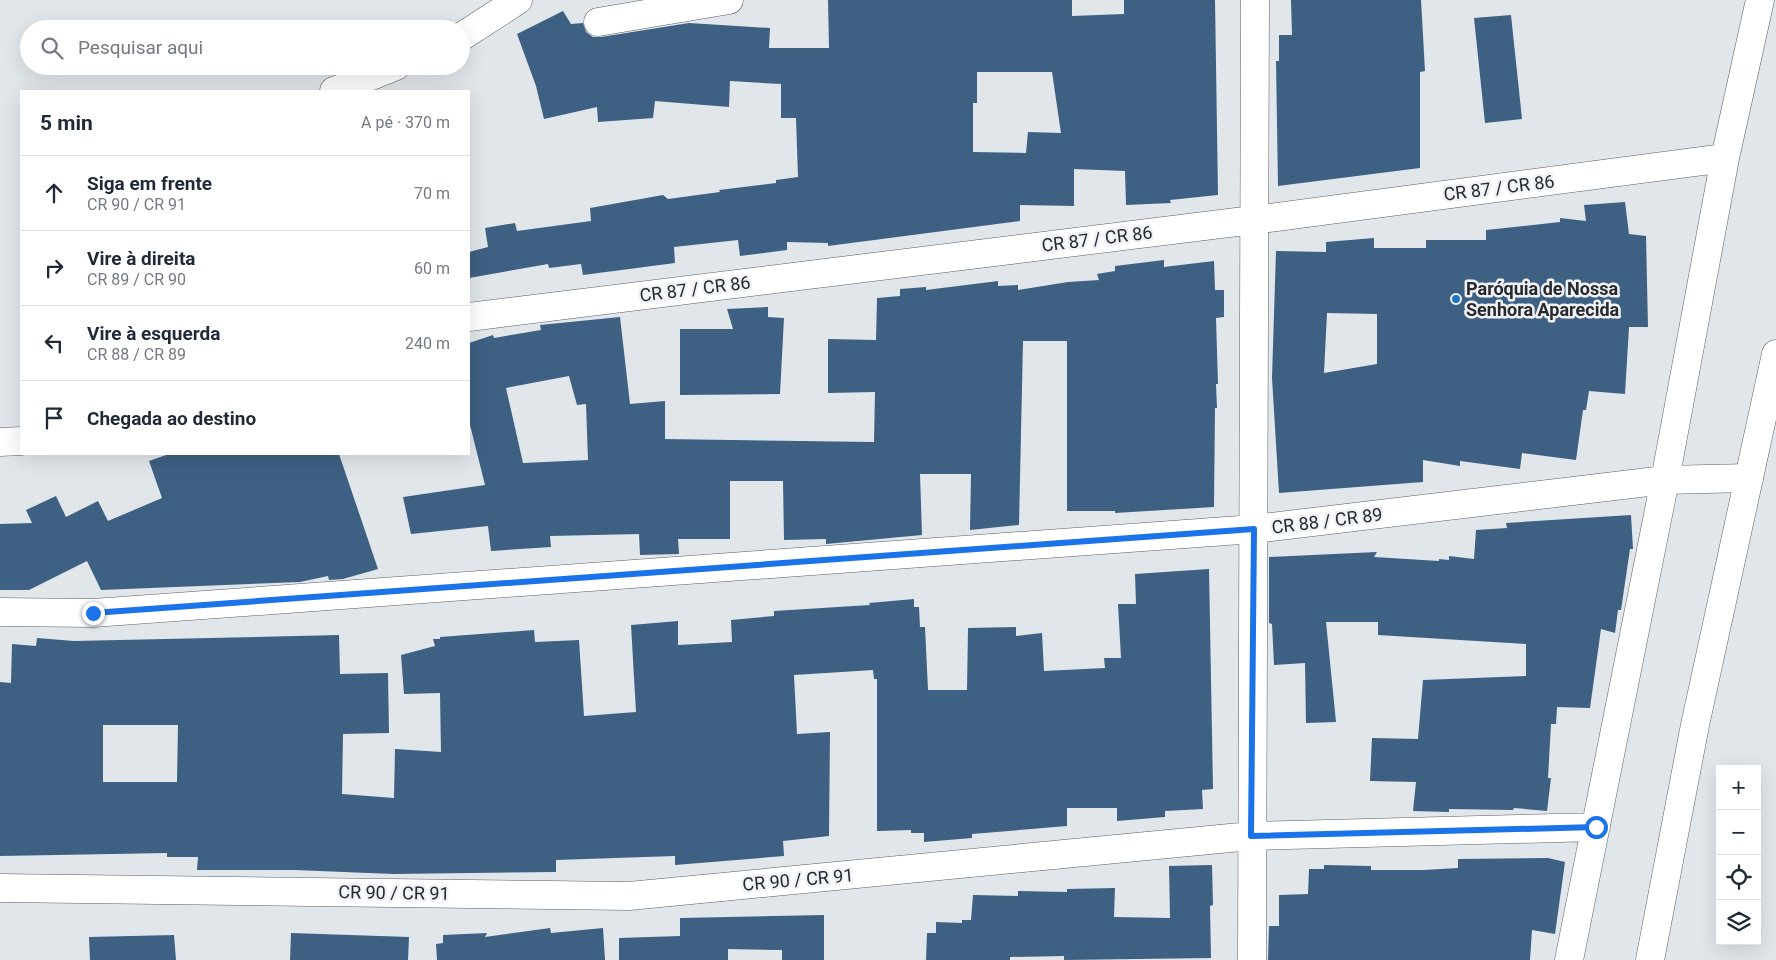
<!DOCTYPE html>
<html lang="pt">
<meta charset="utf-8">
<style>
:root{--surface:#fff;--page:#f6f6f7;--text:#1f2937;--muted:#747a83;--line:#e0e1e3}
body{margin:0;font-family:Roboto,sans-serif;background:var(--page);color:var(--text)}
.controls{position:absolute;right:15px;bottom:15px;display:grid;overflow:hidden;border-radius:0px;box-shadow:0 5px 20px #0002}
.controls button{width:45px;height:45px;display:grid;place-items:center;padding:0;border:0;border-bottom:1px solid var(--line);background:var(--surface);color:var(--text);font:25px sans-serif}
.stop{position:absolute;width:15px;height:15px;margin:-11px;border:4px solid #1a73e8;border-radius:50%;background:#fff}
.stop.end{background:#1a73e8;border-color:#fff;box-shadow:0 1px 5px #0008}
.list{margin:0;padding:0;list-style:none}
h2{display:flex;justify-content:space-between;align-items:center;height:65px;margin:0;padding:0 20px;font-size:21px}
h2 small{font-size:16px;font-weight:400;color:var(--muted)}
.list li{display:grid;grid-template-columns:32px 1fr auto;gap:15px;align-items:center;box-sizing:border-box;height:75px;padding:0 20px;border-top:1px solid var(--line)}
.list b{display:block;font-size:19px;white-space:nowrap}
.list p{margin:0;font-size:16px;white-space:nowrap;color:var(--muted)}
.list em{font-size:16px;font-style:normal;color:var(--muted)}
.icon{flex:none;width:28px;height:28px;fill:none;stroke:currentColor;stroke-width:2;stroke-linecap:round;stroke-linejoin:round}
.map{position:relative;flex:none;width:1776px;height:960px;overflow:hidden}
.search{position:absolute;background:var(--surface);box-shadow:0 5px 20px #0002;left:20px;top:20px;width:450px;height:55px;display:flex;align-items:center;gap:12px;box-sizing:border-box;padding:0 18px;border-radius:28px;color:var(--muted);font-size:19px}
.panel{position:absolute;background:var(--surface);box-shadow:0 5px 20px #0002;left:20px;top:90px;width:450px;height:365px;border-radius:0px}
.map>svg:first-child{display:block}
</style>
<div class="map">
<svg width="1776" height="960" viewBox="0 0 1776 960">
<rect width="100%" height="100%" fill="#e1e6eb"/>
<!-- building -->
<path fill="#3e6083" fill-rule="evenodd" d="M 828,0 L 1072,0 L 1072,16 L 1124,14 L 1124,0 L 1215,0 L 1218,195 L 1170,200 L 1171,203 L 1126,205 L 1125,171 L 1074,169 L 1074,206 L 1020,205 L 1020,221 L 828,246 L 828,243 L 787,242 L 787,250 L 740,256 L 738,240 L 674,247 L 675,263 L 583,275 L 581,264 L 549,268 L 548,264 L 469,278 L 469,252 L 488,247 L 485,228 L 515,223 L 517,231 L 591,221 L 590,208 L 663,195 L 668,199 L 720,192 L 719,190 L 776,183 L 776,180 L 798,177 L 796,118 L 781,118 L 781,84 L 730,81 L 729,107 L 655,101 L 653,118 L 598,122 L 597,107 L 544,119 L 536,86 L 517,34 L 563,11 L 571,24 L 583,23 L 586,32 L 593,37 L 601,37 L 689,23 L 770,28 L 769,48 L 829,48 ZM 977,72 L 1052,72 L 1061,133 L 1028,132 L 1026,153 L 973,152 L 973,103 L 977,103 Z
M 1291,0 L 1421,0 L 1425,71 L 1420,72 L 1420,168 L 1278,186 L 1276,61 L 1279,61 L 1279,35 L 1292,35 Z
M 1511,15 L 1522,119 L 1485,123 L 1474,18 Z
M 1625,202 L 1629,234 L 1646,236 L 1648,327 L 1629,327 L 1625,394 L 1589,391 L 1586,410 L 1583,410 L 1576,460 L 1522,453 L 1520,469 L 1460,461 L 1460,466 L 1423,460 L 1423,482 L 1279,493 L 1272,378 L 1276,251 L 1326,252 L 1326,242 L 1374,238 L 1374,248 L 1426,248 L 1426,240 L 1486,240 L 1486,230 L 1560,222 L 1560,218 L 1586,221 L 1584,205 ZM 1327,313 L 1377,314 L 1377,364 L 1324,373 Z
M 1164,260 L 1164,267 L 1214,261 L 1215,290 L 1224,290 L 1224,317 L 1216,318 L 1218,384 L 1216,384 L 1217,408 L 1215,408 L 1214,507 L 1115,513 L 1115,511 L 1067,511 L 1067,341 L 1023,341 L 1019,525 L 970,530 L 971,474 L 920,474 L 922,535 L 826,544 L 826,539 L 784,540 L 783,481 L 730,481 L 730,539 L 678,539 L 679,554 L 640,555 L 639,534 L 550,536 L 551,547 L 491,551 L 488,526 L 411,534 L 403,497 L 485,485 L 469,421 L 469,343 L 493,335 L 494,338 L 541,330 L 540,325 L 620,317 L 630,404 L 665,401 L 665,439 L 874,442 L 875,392 L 828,393 L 828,339 L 876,340 L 877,298 L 900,296 L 900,289 L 926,287 L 926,290 L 998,281 L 998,286 L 1018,285 L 1018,290 L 1068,282 L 1099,280 L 1097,274 L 1115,271 L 1115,266 ZM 569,376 L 577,405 L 586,404 L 588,460 L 523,463 L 506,388 Z
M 768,307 L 768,317 L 784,318 L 780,394 L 680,395 L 680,329 L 733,329 L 727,309 Z
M 169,454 L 339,454 L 378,569 L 343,579 L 329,580 L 328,576 L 300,582 L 101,590 L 87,561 L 29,590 L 0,590 L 0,524 L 32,523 L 26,510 L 56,496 L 66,517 L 98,501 L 108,521 L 162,498 L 149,461 Z
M 1631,515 L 1633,549 L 1630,549 L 1621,610 L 1618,610 L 1615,633 L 1601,629 L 1590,708 L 1557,707 L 1556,724 L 1551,724 L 1548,778 L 1551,778 L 1547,811 L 1514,808 L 1513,810 L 1449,809 L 1449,812 L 1413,811 L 1416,782 L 1370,781 L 1372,738 L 1418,739 L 1423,680 L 1526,676 L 1526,644 L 1378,635 L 1378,622 L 1326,622 L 1336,722 L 1306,723 L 1305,663 L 1274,665 L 1272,624 L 1269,623 L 1269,557 L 1377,552 L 1374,557 L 1439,561 L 1439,559 L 1449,560 L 1449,556 L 1474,559 L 1476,530 L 1507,528 L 1506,523 Z
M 1209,569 L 1213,789 L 1202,790 L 1203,809 L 1165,811 L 1165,817 L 1117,821 L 1117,808 L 1067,808 L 1067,826 L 972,834 L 972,838 L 924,842 L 924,833 L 911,833 L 911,830 L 877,831 L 877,679 L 874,679 L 873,670 L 794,675 L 797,734 L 830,732 L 829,836 L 783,841 L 784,856 L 675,865 L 675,856 L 556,860 L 556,872 L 393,874 L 295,870 L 197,870 L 198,857 L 167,857 L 167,853 L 0,856 L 0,682 L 11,683 L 12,644 L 36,646 L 37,638 L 74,641 L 339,635 L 340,674 L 388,673 L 389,733 L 343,734 L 342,794 L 394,798 L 395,749 L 441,752 L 440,693 L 404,694 L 401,655 L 435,646 L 433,639 L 440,639 L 440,637 L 534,630 L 535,642 L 579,640 L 584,716 L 636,712 L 631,625 L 678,621 L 678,645 L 732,642 L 731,620 L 774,616 L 774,611 L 870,605 L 869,603 L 914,599 L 914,607 L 919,607 L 920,627 L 925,627 L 928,690 L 967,690 L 968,628 L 1016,627 L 1016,636 L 1042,633 L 1044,671 L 1105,668 L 1104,658 L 1121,658 L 1118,604 L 1136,604 L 1135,574 ZM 103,725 L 178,725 L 177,782 L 103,782 Z
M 1548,858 L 1565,862 L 1555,934 L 1532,930 L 1530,960 L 1268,960 L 1269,926 L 1279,926 L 1279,895 L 1308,894 L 1309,869 L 1324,869 L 1324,865 L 1371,866 L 1371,870 L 1424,870 L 1458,868 L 1458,859 Z
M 1212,865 L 1213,905 L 1210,906 L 1211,958 L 1064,960 L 1064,956 L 1010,957 L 1010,960 L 926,960 L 927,933 L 936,933 L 936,922 L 962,923 L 962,920 L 971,920 L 973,895 L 1018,896 L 1018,891 L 1067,892 L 1067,889 L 1115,888 L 1114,917 L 1170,918 L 1169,866 Z
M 824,915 L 824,960 L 782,960 L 782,950 L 728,949 L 728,960 L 619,960 L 619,938 L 680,936 L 680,918 Z
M 550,928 L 551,933 L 603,928 L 605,960 L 437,960 L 436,944 L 443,943 L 443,935 L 487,933 L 485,937 Z
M 291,933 L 409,937 L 408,960 L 290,960 Z
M 174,935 L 176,960 L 90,960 L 89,937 Z"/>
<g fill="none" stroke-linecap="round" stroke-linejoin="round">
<!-- minor casing -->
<g stroke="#5a5e63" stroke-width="29">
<path id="minor" d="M 598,22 L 729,0
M 461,37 L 518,0
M 334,91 L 396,66
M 469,317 L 1253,220 L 1725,158
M 0,442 L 21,441
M 0,612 L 93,613 L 1254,529 L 1665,480 L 1749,478
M 0,888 L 629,896 L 1251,836 L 1596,827
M 1252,960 L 1255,0
M 1569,960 L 1665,480 L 1725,158 L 1760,0"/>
</g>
<!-- major casing -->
<g stroke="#5a5e63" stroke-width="29">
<path id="major" d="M 1650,960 L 1695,725 L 1776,354"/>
</g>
<!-- minor -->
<use href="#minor" stroke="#fff" stroke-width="28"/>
<!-- major -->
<use href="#major" stroke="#fff" stroke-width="28"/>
</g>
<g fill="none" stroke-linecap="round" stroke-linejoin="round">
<!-- route -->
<path stroke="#1a73e8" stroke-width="6" d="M 93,613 L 1254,529 L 1251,836 L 1596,827"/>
</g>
<!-- markers -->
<circle fill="#1c74c2" stroke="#eff3f9" stroke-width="2" cx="1456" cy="299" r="5"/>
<g text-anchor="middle" stroke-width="5" stroke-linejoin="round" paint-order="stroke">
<!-- street labels -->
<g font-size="18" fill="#27292a" stroke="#eff3f9">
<text transform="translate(1499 188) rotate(-7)" y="6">CR 87 / CR 86</text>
<text transform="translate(1097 239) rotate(-7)" y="6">CR 87 / CR 86</text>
<text transform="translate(695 289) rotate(-7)" y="6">CR 87 / CR 86</text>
<text transform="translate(1327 521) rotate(-7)" y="6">CR 88 / CR 89</text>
<text transform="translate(798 880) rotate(-5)" y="6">CR 90 / CR 91</text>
<text transform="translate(394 893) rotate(1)" y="6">CR 90 / CR 91</text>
</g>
<!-- poi labels -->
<g font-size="18" font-weight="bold" fill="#27292a" stroke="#eff3f9" text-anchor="start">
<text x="1466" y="295">Paróquia de Nossa<tspan x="1466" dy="21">Senhora Aparecida</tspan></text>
</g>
</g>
</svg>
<div class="controls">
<button>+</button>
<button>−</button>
<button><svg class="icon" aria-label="locate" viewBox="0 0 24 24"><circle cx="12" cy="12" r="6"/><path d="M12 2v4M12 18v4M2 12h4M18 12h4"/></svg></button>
<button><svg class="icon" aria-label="layers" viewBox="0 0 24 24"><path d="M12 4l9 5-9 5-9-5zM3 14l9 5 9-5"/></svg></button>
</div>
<div class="stop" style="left:1596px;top:827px"></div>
<div class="stop end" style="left:93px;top:613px"></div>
<div class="search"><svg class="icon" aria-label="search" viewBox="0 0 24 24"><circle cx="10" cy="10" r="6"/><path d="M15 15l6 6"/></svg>Pesquisar aqui</div>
<section class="panel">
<h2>5 min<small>A pé · 370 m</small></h2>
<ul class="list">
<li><svg class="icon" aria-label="ahead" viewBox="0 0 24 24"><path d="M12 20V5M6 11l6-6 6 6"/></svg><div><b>Siga em frente</b><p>CR 90 / CR 91</p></div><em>70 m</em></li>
<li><svg class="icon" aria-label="right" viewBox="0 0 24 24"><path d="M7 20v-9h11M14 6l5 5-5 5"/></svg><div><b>Vire à direita</b><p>CR 89 / CR 90</p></div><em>60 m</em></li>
<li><svg class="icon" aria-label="left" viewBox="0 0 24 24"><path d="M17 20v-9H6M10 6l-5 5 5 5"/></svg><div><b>Vire à esquerda</b><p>CR 88 / CR 89</p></div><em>240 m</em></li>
<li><svg class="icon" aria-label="arrive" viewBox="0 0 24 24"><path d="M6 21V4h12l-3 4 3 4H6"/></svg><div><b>Chegada ao destino</b></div></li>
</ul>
</section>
</div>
